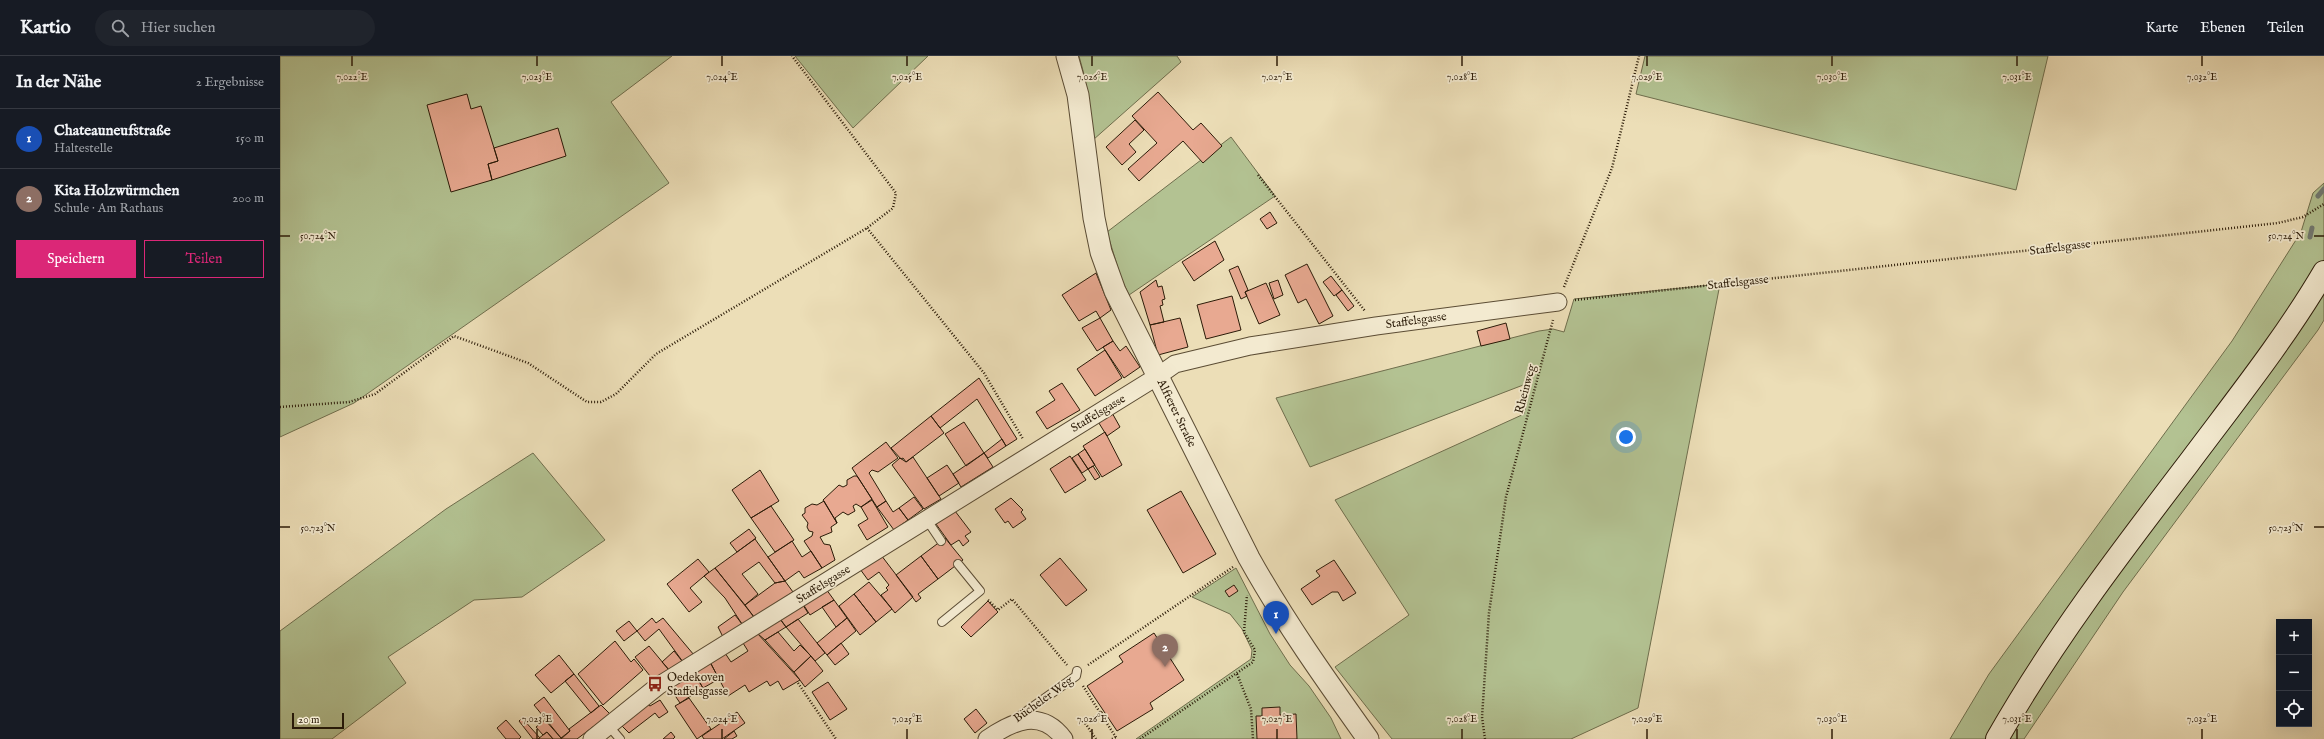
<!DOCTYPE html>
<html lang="de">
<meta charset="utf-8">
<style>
:root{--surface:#171b24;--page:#20242c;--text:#f1f3f6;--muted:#9ea1a6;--line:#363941;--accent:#db2777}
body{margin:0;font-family:"IM FELL English",serif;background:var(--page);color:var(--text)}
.controls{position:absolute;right:12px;bottom:12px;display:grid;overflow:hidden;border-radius:0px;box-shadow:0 4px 16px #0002}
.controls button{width:36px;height:36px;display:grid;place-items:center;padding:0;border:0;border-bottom:1px solid var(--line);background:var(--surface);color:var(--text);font:20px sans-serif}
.scale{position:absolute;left:12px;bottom:10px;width:52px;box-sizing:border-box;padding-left:4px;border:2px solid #2b1b08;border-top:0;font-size:11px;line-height:14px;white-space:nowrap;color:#2b1b08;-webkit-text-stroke:3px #f3ead0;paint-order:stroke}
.you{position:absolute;left:1346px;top:381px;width:14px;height:14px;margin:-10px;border:3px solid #fff;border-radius:50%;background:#1a73e8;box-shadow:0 0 0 6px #1a73e833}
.badge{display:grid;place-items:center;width:26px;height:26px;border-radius:50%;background:var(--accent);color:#fff;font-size:13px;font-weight:700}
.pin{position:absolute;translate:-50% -33px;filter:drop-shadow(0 1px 2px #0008)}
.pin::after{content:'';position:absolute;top:21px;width:14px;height:12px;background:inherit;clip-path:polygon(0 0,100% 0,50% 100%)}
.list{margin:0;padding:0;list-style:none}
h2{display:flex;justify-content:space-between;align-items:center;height:52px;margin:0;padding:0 16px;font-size:17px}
h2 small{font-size:13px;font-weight:400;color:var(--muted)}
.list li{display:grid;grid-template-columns:26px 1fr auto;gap:12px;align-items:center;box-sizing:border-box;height:60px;padding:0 16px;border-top:1px solid var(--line)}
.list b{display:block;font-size:15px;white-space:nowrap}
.list p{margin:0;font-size:13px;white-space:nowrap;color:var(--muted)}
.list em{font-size:13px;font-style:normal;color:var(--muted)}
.actions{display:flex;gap:8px;padding:12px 16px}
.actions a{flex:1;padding:9px 0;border:1px solid var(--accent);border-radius:0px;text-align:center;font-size:14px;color:var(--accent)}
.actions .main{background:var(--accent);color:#fff}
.icon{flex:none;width:22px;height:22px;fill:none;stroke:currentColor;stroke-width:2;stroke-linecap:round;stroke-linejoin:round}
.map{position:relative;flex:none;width:2044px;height:683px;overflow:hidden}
header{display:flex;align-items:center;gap:24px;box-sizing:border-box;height:56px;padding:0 20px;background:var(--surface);border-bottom:1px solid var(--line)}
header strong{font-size:19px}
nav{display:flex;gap:22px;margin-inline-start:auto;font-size:14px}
.search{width:280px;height:36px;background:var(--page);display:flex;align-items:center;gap:10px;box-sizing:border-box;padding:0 14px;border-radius:22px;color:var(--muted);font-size:15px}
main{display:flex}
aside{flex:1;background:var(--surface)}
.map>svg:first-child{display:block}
</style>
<header>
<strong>Kartio</strong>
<div class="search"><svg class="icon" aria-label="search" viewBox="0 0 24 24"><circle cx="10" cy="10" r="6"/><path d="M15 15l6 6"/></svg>Hier suchen</div>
<nav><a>Karte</a><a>Ebenen</a><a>Teilen</a></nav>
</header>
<main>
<aside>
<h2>In der Nähe<small>2 Ergebnisse</small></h2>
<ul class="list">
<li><span class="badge" style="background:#1a4fb4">1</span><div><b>Chateauneufstraße</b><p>Haltestelle</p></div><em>150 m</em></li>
<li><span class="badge" style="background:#8d6e63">2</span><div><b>Kita Holzwürmchen</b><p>Schule · Am Rathaus</p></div><em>200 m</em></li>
</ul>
<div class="actions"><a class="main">Speichern</a><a>Teilen</a></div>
</aside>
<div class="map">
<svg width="2044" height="683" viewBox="0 0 2044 683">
<rect width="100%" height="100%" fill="#ecdeb7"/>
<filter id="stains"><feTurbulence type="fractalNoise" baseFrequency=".005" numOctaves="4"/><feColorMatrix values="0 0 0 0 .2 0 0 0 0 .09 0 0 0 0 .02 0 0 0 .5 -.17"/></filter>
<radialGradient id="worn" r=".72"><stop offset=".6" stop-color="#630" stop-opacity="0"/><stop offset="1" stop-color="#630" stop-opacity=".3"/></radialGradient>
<!-- green -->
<path fill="#b3c292" stroke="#6f6e4d" d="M 0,0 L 392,0 L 331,46 L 389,127 L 74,347 L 0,381 Z
M 515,0 L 648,0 L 573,72 Z
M 799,0 L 897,0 L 901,6 L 813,84 L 805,22 Z
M 1365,0 L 1768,0 L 1736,134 L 1356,38 Z
M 951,81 L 995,140 L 849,239 L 841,222 L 827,176 Z
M 2044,127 L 2044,264 L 2038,274 L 1843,536 L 1744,683 L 1670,683 L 1709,618 L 1952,285 L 2021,176 L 2033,137 Z
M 1440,228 L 1358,652 L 1291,683 L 1112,683 L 1055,611 L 1129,559 L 1055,444 L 1244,358 L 1251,326 L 1030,411 L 996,342 L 1259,275 L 1273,273 L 1284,276 L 1294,243 Z
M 253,397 L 325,484 L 242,541 L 194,544 L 108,601 L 126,627 L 52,683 L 0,683 L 0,575 L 166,453 Z
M 956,512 L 990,578 L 1010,609 L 1029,630 L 1051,662 L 1061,683 L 856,683 L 971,603 L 972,594 L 962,573 L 950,558 L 912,541 Z"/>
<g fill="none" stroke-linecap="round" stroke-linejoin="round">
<!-- stream -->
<path stroke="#717a73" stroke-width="5" d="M 2038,140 L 2044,133
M 2030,181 L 2032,172"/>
</g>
<!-- building -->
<path fill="#e8a991" stroke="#2b1b08" d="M 878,36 L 913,74 L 921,67 L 942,90 L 923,107 L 903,85 L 859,125 L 848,113 L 877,87 L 852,60 Z
M 187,38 L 191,53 L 201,50 L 218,105 L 208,108 L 212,124 L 171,136 L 147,49 Z
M 855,64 L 864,74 L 849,88 L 856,96 L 842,109 L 826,91 Z
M 278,72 L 286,100 L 212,124 L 208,108 L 218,105 L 214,92 Z
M 990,156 L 997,167 L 987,173 L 980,163 Z
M 935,185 L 944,204 L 914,225 L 902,206 Z
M 1027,208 L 1053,260 L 1039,268 L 1026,243 L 1018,247 L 1005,219 Z
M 958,210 L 968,234 L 965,236 L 967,240 L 961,243 L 949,214 Z
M 816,217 L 831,254 L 820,262 L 816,255 L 799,265 L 782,239 Z
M 1051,220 L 1062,234 L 1054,240 L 1043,226 Z
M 876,224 L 878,231 L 882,230 L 885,243 L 882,244 L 883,249 L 880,250 L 884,266 L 870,269 L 860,236 Z
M 998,224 L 1003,239 L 994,243 L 989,227 Z
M 986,227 L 1000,259 L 979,268 L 965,236 Z
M 1062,234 L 1074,250 L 1068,255 L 1056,239 Z
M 952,240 L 961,274 L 926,283 L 917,249 Z
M 820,262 L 833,285 L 817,295 L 802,272 Z
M 900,262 L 908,291 L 878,299 L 870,269 Z
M 1226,267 L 1230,283 L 1201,290 L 1197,275 Z
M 833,285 L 840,295 L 846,290 L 860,311 L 844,322 L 823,291 Z
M 825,294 L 842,322 L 815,340 L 797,313 Z
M 699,322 L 737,383 L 726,390 L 697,343 L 660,372 L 651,360 Z
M 782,327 L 800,354 L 767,373 L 756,356 L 775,344 L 769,335 Z
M 831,355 L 840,371 L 827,380 L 817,364 Z
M 651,360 L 664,377 L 626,406 L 623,402 L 621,403 L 611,392 Z
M 684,366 L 704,397 L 686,410 L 665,378 Z
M 825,376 L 842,409 L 822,421 L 803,390 Z
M 722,383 L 726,390 L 708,402 L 704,397 Z
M 606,386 L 618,402 L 598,416 L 592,414 L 589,417 L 606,445 L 597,451 L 572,412 Z
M 805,393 L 815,409 L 808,413 L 798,398 Z
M 704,397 L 713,411 L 681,431 L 673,418 Z
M 798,398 L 808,413 L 802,417 L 792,402 Z
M 790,400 L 806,424 L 785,437 L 770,413 Z
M 633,401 L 661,443 L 644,453 L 612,409 L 620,402 L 626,406 Z
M 667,409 L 679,427 L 659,440 L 647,422 Z
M 813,410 L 820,421 L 815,424 L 808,413 Z
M 480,414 L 499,445 L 471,462 L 452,434 Z
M 574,420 L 577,420 L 592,443 L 581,451 L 576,448 L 573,450 L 575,455 L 568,459 L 563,456 L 555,462 L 557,467 L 543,444 L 559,429 L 563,431 L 567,429 L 567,424 Z
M 901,435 L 936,498 L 903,517 L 867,454 Z
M 634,441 L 643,453 L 628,464 L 619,452 Z
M 731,442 L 743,454 L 741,456 L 746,463 L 733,472 L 728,465 L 725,467 L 715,453 Z
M 592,444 L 608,471 L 587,484 L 578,469 L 588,463 L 581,451 Z
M 544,445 L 557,467 L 551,471 L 552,476 L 540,481 L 544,488 L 550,489 L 555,504 L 542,512 L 524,485 L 532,480 L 533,476 L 529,475 L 527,471 L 528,467 L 522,459 L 525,457 L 525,452 L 532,448 L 537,449 Z
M 606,445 L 613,456 L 619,452 L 628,464 L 614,474 L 597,451 Z
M 491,450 L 514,484 L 495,496 L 471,462 Z
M 675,455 L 691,476 L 685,480 L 689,485 L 683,490 L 679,484 L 671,489 L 656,468 Z
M 469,473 L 476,482 L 457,496 L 450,487 Z
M 665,482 L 683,504 L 658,523 L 641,500 Z
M 475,483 L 505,525 L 495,527 L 479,506 L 462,518 L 478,538 L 465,549 L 435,512 Z
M 512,485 L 522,501 L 531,495 L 542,512 L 524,522 L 519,515 L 505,525 L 488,501 Z
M 601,499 L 633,541 L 615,557 L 601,539 L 608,534 L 606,532 L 609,529 L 599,516 L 588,524 L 580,513 Z
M 641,500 L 658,523 L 638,538 L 641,542 L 636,546 L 616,519 Z
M 780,502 L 807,534 L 786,550 L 760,519 Z
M 418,503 L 429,516 L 410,532 L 422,546 L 409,556 L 387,528 Z
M 1054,504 L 1076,537 L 1063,545 L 1058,536 L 1052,536 L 1032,549 L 1021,533 L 1040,520 L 1036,515 Z
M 435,512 L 474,561 L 462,568 L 445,542 L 424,520 Z
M 505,525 L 513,536 L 474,561 L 465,549 L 495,527 Z
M 589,526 L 612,553 L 596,566 L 574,538 Z
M 954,529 L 958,535 L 949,541 L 945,535 Z
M 546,533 L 554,544 L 530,559 L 523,548 Z
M 574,538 L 596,566 L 580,579 L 559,550 Z
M 554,544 L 567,562 L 556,571 L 542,551 Z
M 708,545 L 718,556 L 691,581 L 681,571 Z
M 521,546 L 528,557 L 506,571 L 499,561 Z
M 455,559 L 462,568 L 443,581 L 438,571 Z
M 372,562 L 376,567 L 383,562 L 414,599 L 403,606 L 379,573 L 365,585 L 357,575 Z
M 499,562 L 506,571 L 485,584 L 477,577 Z
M 567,562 L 576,575 L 547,599 L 537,587 Z
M 518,563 L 545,597 L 535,605 L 506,571 Z
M 349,565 L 357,575 L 344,585 L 336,575 Z
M 498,576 L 514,595 L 520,589 L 531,600 L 514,616 L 485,584 Z
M 477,577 L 520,624 L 503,634 L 498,625 L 490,630 L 487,625 L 469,636 L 465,629 L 448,640 L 430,606 L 445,597 L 451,606 L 468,595 L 463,587 Z
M 874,577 L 904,624 L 870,647 L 873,653 L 837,675 L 807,630 L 843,606 L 839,600 Z
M 335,585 L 351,606 L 354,603 L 363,614 L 323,649 L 298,618 Z
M 561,587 L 569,598 L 555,609 L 547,599 Z
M 369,590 L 389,614 L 374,625 L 355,601 Z
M 394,595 L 402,605 L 390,615 L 382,606 Z
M 279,599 L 294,618 L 271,637 L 255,619 Z
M 531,600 L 543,615 L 525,631 L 514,616 Z
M 430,606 L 439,623 L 423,632 L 414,617 Z
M 414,617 L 423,632 L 400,647 L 390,632 Z
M 294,618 L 319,650 L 311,657 L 285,625 Z
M 548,626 L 567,653 L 550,664 L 532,636 Z
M 264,641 L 290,675 L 281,682 L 254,649 Z
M 409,642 L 431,673 L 417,683 L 395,650 Z
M 380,644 L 388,656 L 379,662 L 375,657 L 349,677 L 340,668 L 367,648 L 370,650 Z
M 321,649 L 330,658 L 297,683 L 281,683 L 290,675 L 289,673 Z
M 1000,651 L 1000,659 L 1016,658 L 1017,683 L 977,683 L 976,660 L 982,660 L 982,652 Z
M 696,653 L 707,667 L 695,677 L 684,663 Z
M 457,656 L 465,667 L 442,683 L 424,683 L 422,680 Z
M 242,662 L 260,682 L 258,683 L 253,683 L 239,665 Z
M 226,664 L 241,681 L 239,683 L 226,683 L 217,672 Z
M 265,664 L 281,682 L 281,683 L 273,683 L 267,676 L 263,679 L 256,671 Z
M 454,675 L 457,680 L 452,683 L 444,683 Z
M 267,676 L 273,683 L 258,683 L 263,679 Z
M 391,676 L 395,681 L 393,683 L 383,683 Z"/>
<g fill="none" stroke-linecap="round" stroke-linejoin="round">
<!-- service casing -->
<g stroke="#5b4c34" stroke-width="10">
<path id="service" d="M 647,464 L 661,485
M 662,566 L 700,535 L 678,508
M 737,662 L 796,620 L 797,615
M 328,669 L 340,683"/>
</g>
<!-- minor casing -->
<g stroke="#5b4c34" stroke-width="19">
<path id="minor" d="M 312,683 L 378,630 L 878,320 L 895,308 L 970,290 L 1096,270 L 1278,246
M 707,683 C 733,665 761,652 784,683"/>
</g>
<!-- tertiary casing -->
<g stroke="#5b4c34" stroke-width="23">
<path id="tertiary" d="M 787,0 L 798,39 L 814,162 L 821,196 L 835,235 L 969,502 C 1004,565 1046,624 1088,683"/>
</g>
<!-- secondary casing -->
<g stroke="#2b1b08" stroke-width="24">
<path id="secondary" d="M 1717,683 C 1772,586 1840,497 1908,408 C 1955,345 2004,284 2044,216"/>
</g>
<!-- path -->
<path stroke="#2b1b08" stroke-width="2.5" stroke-dasharray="1 2" stroke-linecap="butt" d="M 978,119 L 1085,255
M 587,172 L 704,317 L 743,383
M 1284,231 L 1332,112 L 1359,0
M 1295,244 L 1998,167 L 2023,161 L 2044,148
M 0,351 L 69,346 L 95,338 L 174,280 L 248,307 L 307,346 L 321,346 L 336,338 L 376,298 L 587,172 L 613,152 L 616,137 L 512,0
M 708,544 L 718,554 L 732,543 L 787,609
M 808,609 L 953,511
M 957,618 L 971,653 L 973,683
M 518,627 L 556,683
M 803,630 L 837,683
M 816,683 L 805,667 L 824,655
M 832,683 L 836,681
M 860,683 L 973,606 L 975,594 L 964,576 L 967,539
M 1205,683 L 1202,661 L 1209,557 L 1226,441 L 1273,264"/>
<!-- service -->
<use href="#service" stroke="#f3ead0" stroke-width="8"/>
<!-- minor -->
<use href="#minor" stroke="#f3ead0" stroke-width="17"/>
<!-- tertiary -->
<use href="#tertiary" stroke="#f3ead0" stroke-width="21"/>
<!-- secondary -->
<use href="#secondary" stroke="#f3ead0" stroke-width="22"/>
</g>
<!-- ticks -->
<path fill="none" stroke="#2b1b08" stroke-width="1.5" d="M 72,0 L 72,10M 257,0 L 257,10M 442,0 L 442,10M 627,0 L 627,10M 812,0 L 812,10M 997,0 L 997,10M 1182,0 L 1182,10M 1367,0 L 1367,10M 1552,0 L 1552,10M 1737,0 L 1737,10M 1922,0 L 1922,10M 0,180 L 10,180M 2034,180 L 2044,180M 0,471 L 10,471M 2034,471 L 2044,471M 257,673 L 257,683M 442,673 L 442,683M 627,673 L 627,683M 812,673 L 812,683M 997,673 L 997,683M 1182,673 L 1182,683M 1367,673 L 1367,683M 1552,673 L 1552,683M 1737,673 L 1737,683M 1922,673 L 1922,683"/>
<!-- icons -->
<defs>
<g id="bus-bare" transform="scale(1.2)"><path d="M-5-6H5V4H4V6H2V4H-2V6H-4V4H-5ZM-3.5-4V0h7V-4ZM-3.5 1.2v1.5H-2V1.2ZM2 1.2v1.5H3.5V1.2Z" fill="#8f2418" stroke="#f3ead0" stroke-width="2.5" paint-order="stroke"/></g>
</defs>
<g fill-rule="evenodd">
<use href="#bus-bare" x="375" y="628"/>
</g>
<g text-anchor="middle" stroke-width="3.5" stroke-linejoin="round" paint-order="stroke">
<!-- street labels -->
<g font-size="12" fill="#2b1b08" stroke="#f3ead0">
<text transform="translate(1780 191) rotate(-7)" y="4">Staffelsgasse</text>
<text transform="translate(1458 226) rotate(-6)" y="4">Staffelsgasse</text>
<text transform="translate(1136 264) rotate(-8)" y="4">Staffelsgasse</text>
<text transform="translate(1245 333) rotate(-75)" y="4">Rheinweg</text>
<text transform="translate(818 357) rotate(-31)" y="4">Staffelsgasse</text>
<text transform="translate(897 357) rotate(64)" y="4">Alfterer Straße</text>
<text transform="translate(543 528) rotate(-32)" y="4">Staffelsgasse</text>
<text transform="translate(763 643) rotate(-36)" y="4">Bücheler Weg</text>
</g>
<!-- poi labels -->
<g font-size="12" fill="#2b1b08" stroke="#f3ead0" text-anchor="start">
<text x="387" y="625">Oedekoven<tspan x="387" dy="14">Staffelsgasse</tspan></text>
</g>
</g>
<g font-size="10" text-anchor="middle" fill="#2b1b08" stroke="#f3ead0" stroke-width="3.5" stroke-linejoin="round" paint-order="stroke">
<text x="72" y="24">7.022°E</text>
<text x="257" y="24">7.023°E</text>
<text x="442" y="24">7.024°E</text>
<text x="627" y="24">7.025°E</text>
<text x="812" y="24">7.026°E</text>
<text x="997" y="24">7.027°E</text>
<text x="1182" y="24">7.028°E</text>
<text x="1367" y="24">7.029°E</text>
<text x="1552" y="24">7.030°E</text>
<text x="1737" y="24">7.031°E</text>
<text x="1922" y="24">7.032°E</text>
<text x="38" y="183">50.724°N</text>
<text x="2006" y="183">50.724°N</text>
<text x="38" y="475">50.723°N</text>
<text x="2006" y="475">50.723°N</text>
<text x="257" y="666">7.023°E</text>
<text x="442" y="666">7.024°E</text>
<text x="627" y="666">7.025°E</text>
<text x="812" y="666">7.026°E</text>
<text x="997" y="666">7.027°E</text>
<text x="1182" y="666">7.028°E</text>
<text x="1367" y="666">7.029°E</text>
<text x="1552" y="666">7.030°E</text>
<text x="1737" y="666">7.031°E</text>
<text x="1922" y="666">7.032°E</text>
</g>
<rect width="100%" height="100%" filter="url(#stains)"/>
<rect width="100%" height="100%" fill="url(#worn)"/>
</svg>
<div class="controls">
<button>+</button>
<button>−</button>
<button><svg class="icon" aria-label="locate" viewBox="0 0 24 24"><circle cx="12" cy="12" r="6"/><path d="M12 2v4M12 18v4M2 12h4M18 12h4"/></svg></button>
</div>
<div class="scale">20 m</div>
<div class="you"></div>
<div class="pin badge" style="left:996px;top:578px;background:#1a4fb4">1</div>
<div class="pin badge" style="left:885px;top:611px;background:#8d6e63">2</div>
</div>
</main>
